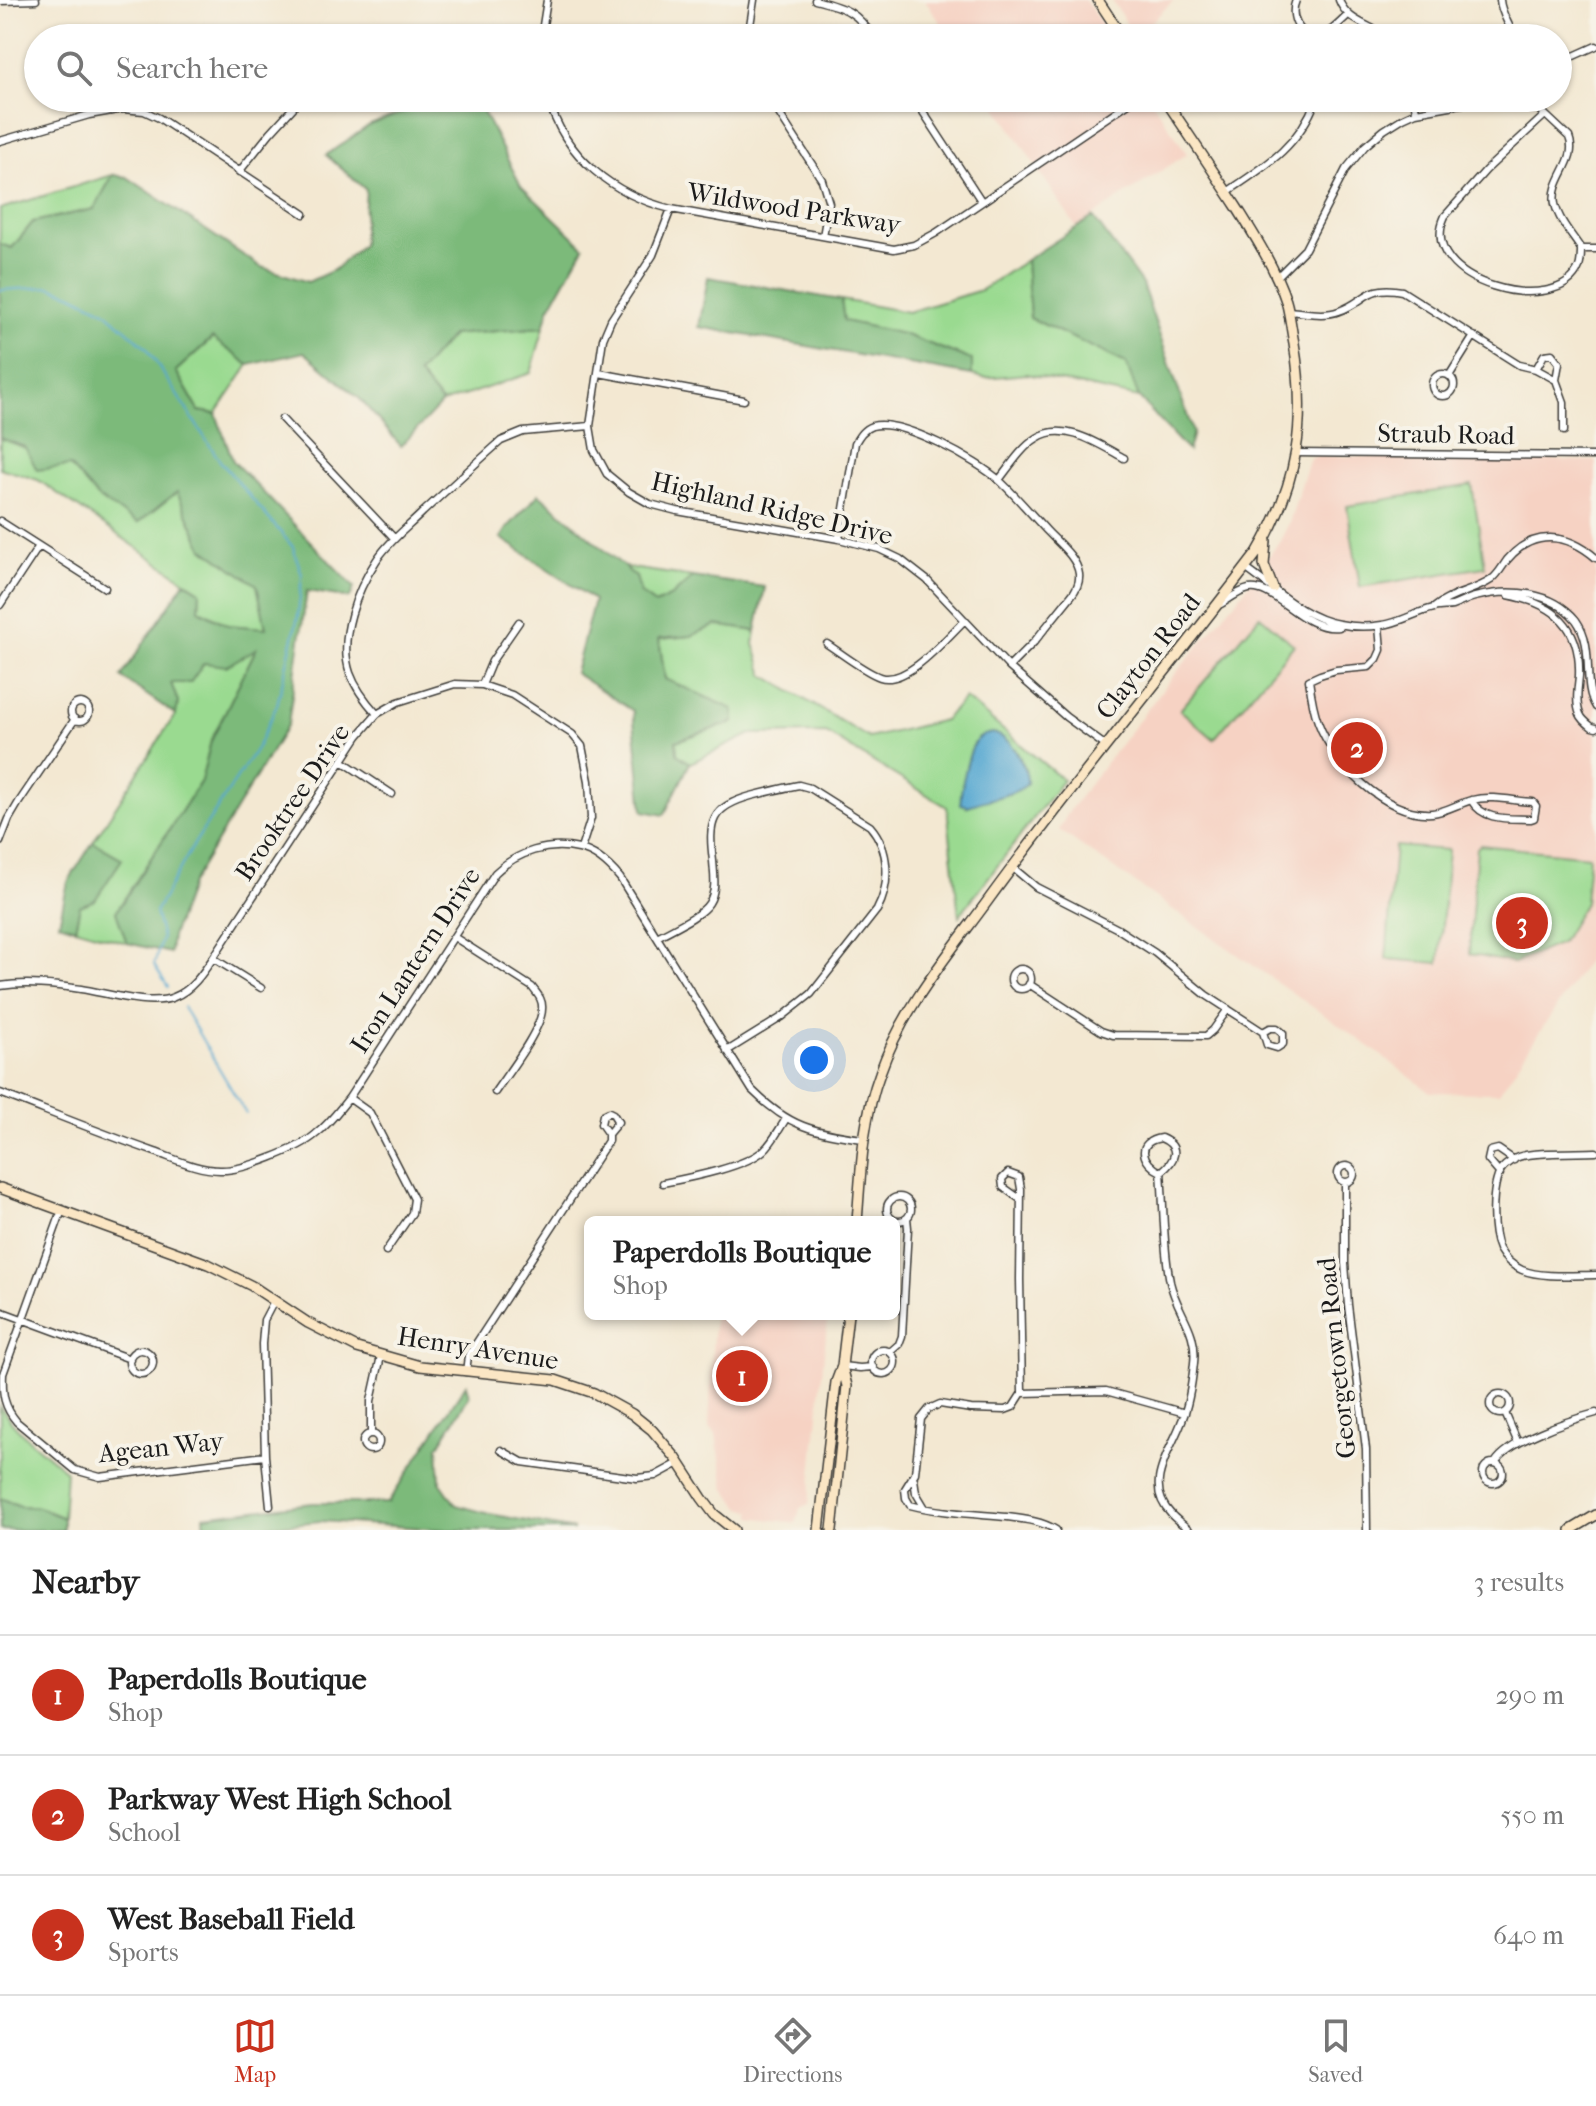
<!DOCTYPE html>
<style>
:root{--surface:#fff;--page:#f2f2f2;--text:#222;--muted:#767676;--line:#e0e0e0;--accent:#c8321e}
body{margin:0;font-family:"IM FELL French Canon",serif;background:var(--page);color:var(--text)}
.you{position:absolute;left:814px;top:1060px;width:28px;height:28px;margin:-20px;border:6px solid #fff;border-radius:50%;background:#1a73e8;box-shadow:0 0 0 12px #1a73e833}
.badge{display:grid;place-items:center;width:52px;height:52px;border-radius:50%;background:var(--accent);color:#fff;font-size:26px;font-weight:700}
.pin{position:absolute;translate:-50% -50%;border:4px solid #fff;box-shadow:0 2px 8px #0006}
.popup{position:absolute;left:584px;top:1216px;width:316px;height:104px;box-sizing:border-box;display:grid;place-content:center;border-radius:12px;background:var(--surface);filter:drop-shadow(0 2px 6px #0005);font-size:26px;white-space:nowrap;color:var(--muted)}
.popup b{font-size:30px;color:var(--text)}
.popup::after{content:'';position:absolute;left:50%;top:100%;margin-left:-16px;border:16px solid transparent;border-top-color:var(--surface)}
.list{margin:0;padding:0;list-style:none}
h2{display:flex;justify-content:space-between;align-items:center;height:104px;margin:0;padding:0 32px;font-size:34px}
h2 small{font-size:26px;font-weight:400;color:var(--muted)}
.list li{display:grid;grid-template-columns:52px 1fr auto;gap:24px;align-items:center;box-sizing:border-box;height:120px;padding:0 32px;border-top:2px solid var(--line)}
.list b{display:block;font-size:30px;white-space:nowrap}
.list p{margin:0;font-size:26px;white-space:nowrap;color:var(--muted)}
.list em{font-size:26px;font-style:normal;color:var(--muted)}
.icon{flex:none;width:44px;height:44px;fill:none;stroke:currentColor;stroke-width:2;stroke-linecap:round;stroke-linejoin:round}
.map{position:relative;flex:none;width:1596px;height:1530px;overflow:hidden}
.search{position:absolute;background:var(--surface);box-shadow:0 2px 6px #0004;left:24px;right:24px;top:24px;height:88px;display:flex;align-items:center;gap:20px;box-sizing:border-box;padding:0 28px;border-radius:44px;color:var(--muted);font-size:30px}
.sheet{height:464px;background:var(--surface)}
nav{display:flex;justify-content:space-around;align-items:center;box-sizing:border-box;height:112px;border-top:2px solid var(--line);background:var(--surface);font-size:22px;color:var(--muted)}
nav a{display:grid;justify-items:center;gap:4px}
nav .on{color:var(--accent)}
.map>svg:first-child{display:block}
</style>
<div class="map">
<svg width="1596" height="1530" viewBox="0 0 1596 1530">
<rect width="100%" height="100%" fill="#f7f3e8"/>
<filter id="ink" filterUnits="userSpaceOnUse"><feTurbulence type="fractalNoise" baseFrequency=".0125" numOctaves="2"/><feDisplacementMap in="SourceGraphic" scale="16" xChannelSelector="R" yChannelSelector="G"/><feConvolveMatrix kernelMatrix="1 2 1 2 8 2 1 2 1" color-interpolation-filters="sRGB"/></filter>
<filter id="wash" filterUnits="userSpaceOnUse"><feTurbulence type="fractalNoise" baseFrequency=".006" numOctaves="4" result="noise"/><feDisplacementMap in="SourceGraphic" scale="32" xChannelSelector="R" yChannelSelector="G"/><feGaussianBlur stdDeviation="1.8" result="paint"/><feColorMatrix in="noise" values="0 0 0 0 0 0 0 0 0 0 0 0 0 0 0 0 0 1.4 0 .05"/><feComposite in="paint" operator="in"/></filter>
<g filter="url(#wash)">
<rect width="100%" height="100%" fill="#f3e8d2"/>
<!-- built -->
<path fill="#f6d2c3" d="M 925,0 L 1085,0 L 1111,38 L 951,38 Z
M 1112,0 L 1174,0 L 1135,38 Z
M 991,98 L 1150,98 L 1187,154 L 1076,227 Z
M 1318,456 L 1596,461 L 1596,948 L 1499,1093 L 1430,1092 L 1370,1047 L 1059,830 L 1069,811 L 1166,685 L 1239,597 L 1280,541 L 1289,523 L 1309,461 L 1314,457 Z
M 714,1314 L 828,1314 L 809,1504 L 800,1508 L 796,1523 L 752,1517 L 752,1511 L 741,1508 L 725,1488 L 716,1434 L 709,1427 Z"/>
<!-- green -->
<path fill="#9ada90" stroke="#5b7b56" stroke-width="2" fill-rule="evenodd" d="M 113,175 L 94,209 L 33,222 L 12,248 L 0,244 L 0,209 Z
M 1026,260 L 1030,318 L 1126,363 L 1139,398 L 1027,374 L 984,378 L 972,375 L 972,360 L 903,334 L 844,321 L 841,300 L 908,312 L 981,290 Z
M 544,327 L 531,373 L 442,403 L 418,374 L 452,335 Z
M 213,338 L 249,365 L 216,414 L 199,411 L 176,371 Z
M 0,438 L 70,466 L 98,498 L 177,491 L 203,548 L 257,585 L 266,629 L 228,625 L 199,609 L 200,591 L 38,480 L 0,468 Z
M 1472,485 L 1485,567 L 1360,587 L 1347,506 Z
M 624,567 L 693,577 L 672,596 L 655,604 L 641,594 L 636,577 Z
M 1260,616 L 1294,645 L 1214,739 L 1180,710 Z
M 716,625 L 756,631 L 754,644 L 764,675 L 869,738 L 944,720 L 965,698 L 1063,780 L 959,916 L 947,807 L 826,733 L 751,734 L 690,763 L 677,754 L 676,741 L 734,722 L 665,679 L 659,639 L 691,636 ZM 1015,749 L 1025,768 L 1026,784 L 968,806 Z
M 257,647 L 211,741 L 201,781 L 116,912 L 127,943 L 75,928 L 80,906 L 121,858 L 93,842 L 175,715 L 178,702 L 171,683 L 204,663 Z
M 1480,845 L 1589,856 L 1585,903 L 1561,943 L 1513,963 L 1469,954 L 1477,848 Z
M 1395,846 L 1448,850 L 1439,963 L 1386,959 Z
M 0,1406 C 16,1432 43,1451 66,1471 L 63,1518 L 38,1507 L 20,1506 L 3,1499 L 0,1501 Z"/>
<!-- forest -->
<path fill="#7bba7a" stroke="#4c6b4b" stroke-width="2" d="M 476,98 L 521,186 L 584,247 L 549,309 L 544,327 L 452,335 L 418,374 L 442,403 L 401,446 L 360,399 L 304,352 L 249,365 L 212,338 L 176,371 L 199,411 L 216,414 L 233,461 L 354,587 L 350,598 L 307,591 L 288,724 L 191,884 L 172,936 L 170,953 L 127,943 L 116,912 L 201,781 L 211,741 L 256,649 L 226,666 L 204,663 L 190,683 L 171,683 L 178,702 L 176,715 L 121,677 L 185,582 L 200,591 L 199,610 L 228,625 L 266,628 L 257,585 L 203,548 L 177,492 L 138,523 L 98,498 L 70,466 L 37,470 L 25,447 L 0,438 L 0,244 L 12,248 L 33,222 L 94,209 L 113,175 L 127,177 L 261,267 L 308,282 L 334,270 L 362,245 L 366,190 L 326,155 L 370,125 L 416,107 Z
M 1093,217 L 1142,284 L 1193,432 L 1188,451 L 1139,398 L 1126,363 L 1030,318 L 1026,260 Z
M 708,277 L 841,300 L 844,321 L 903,334 L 972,360 L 972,375 L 699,327 Z
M 539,494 L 636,577 L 641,594 L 655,604 L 672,596 L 693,577 L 765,587 L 756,631 L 716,625 L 691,636 L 659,639 L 665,679 L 733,709 L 734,722 L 676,741 L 677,754 L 690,763 L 664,815 L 643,811 L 633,711 L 575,673 L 594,600 L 501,538 L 508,527 Z
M 93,842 L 122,859 L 95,900 L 80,906 L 75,928 L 59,923 L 68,882 Z
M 466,1384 L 469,1396 L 438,1447 L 440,1482 L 456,1505 L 490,1514 L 574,1530 L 451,1530 L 320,1521 L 235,1530 L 205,1530 L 204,1516 L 313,1503 L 388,1503 Z
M 3,1499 L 20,1506 L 38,1507 L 63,1518 L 63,1530 L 0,1530 L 0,1501 Z"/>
<!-- water -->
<path fill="#56a8d1" stroke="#396276" stroke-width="2" d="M 993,733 C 1009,739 1012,744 1020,759 C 1023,765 1028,775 1027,783 C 1024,793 979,801 968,806 L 961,804 C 959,793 969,749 976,741 C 981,735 987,734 993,733 Z"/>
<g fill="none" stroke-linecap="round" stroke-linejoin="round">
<!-- stream -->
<path stroke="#56a8d1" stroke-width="2" d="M 0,290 L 50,287 L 71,294 L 105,311 L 146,347 L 220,461 L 293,547 L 302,575 L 298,616 L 277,705 L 259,744 L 196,841 L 155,912 L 162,938 L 154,965 L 168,987
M 183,1007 L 246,1114"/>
</g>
</g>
<g filter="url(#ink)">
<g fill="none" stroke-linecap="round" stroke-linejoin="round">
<!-- street casing -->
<g stroke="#3c3b37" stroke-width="9">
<path id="street" d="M 815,0 C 846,8 856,11 874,38
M 1296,0 C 1289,17 1299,39 1320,35 C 1331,33 1339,23 1347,16
M 1339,0 C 1347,22 1370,24 1388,38
M 1500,0 C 1501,14 1510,24 1514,38
M 0,1 L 36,0
M 416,38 L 456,34 L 541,37
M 541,38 L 547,0
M 748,38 L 754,0
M 1416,38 L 1427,35 L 1435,38
M 1558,63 L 1596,46
M 548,98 C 564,157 614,195 671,209 L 894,249 L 914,245 L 936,233 L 1136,98
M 769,98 L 822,180 L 829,203 L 823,236
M 914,98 L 982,202
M 1414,98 L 1416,112
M 1530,98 L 1537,107 L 1569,137 C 1579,161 1550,179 1555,204 C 1559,221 1572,235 1581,249
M 1545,115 L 1486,170 L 1445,216 C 1414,282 1559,320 1579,267 C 1581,262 1581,255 1581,249
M 0,141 L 89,115 L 123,109 L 144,111 L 159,118 L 304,214
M 239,172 L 270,133 L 302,98
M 1227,192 C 1266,166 1299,146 1316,100
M 671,209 L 653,255 L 611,320 L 603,339 L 590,426 L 594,450 L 607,474 L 629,492 L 650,504 L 677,511 L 839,539 L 879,549 L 900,559 L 927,580 L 1009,667 L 1066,717 L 1106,746
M 1581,249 L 1596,249
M 1276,278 L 1305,249 L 1346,169 L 1365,146 L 1384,130 L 1403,118 L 1416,112 L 1495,98
M 1288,311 C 1304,312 1324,317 1339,311 C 1366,302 1366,284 1402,291 L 1519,365 L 1536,369 L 1556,380 L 1564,402 L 1564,431
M 1536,369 L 1544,355 L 1552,354 L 1559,363 L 1556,380
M 599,373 L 744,400
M1432 385a11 11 0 1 1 22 0a11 11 0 1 1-22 0Z
M 1449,376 L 1474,336
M 282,419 L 394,538
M 1296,453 L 1596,456
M 999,480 C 1010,466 1022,447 1037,438 C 1064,420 1100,445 1124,458
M 0,521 L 105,588
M 839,539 L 855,443 C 859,436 863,429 872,426 C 901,418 978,461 1000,481 C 1016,496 1031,514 1046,530 C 1057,542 1077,557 1079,574 C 1080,582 1076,590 1071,596 L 1034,642 L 1009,667
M 1245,568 C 1274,588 1303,618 1339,624 C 1352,627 1369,627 1382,625 C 1400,623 1416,612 1434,608 C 1440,606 1446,607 1452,606 C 1460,603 1467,599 1475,597 C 1510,588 1552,591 1576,620 C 1596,648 1581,683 1596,707
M 1508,595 C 1555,604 1581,626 1579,676 C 1578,687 1575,703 1580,714 C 1582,719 1588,724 1592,727 L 1596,728
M 1221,604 C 1229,599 1239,591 1249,589 C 1274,584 1303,632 1339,627
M 0,605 L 39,546
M 1435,607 C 1452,593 1473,592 1491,580 C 1498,575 1502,567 1507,560 C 1533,529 1567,533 1596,558
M 1379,626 L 1381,650 L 1377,659 L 1369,667 L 1336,670 L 1320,675 L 1309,680 C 1311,695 1313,709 1318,722 C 1333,763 1385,816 1432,813 C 1446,812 1459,803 1472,800 C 1491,795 1514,801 1533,802 L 1536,806 L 1534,818 L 1531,819 C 1509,818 1484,822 1471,800
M 827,644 C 841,653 865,672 880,677 C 907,686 946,638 965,620
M 482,685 L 492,661 L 519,622
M71 712a9 9 0 1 1 18 0a9 9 0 1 1-18 0Z
M 377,714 C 367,703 355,687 350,673 C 338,638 357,590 376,561 C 388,542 407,528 423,512 C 449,488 475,464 501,441 L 523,432 L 590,426
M 342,761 L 392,794
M 0,842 L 9,819 L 19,802 L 75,719
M 1012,867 L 1036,887 L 1118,929 L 1155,953 L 1206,995 L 1263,1032
M 454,937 L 532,987 C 537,994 543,999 542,1009 C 542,1029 507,1074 495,1092
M 657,937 C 671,929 701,916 709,903 C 717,890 714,875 713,861 C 708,822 711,807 751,796 C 767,792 783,788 799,785 L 810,788 L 870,826 C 890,849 891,884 877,910 L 811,994 L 782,1017 L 727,1051
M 213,958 L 261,988
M1011 979a10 10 0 1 1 20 0a10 10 0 1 1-20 0Z
M 1029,984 L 1101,1031 L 1113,1035 L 1206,1036 L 1213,1030 L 1228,1009
M 0,986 C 27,982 54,985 81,989 C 107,993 150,1007 174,997 C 192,990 203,973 213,958 L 358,736 L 377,714 L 398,702 L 455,684 L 482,685 L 512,695 L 572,734 L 582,746 L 589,781 L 591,818 L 581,849
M 1270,1028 L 1277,1028 L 1283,1033 L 1283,1044 L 1277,1048 L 1267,1045 L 1263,1032 Z
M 0,1093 C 52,1113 103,1134 155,1152 C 175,1159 198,1170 220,1170 C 243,1171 299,1149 316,1134 C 329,1124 339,1110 349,1098 L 495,873 C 517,852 548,842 579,849 C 595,852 610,866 620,878 L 752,1090 C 789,1127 813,1132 863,1139
M 349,1098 L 370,1113 L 414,1199 L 412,1213 L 386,1251
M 1161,1138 C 1182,1147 1175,1161 1161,1172 C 1142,1163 1135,1142 1161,1138 Z
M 1596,1152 C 1578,1153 1529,1151 1516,1158 C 1511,1161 1504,1165 1501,1170 C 1491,1187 1491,1231 1499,1249 C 1504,1258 1513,1266 1522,1270 C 1541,1278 1575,1275 1596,1275
M1338 1174a8 8 0 1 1 16 0a8 8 0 1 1-16 0Z
M 1161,1172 C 1164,1208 1163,1247 1170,1282 C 1177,1313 1198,1329 1194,1363 C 1192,1383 1189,1405 1181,1423 C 1170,1452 1143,1485 1171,1514 C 1176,1520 1183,1524 1189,1530
M 1500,1174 L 1488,1160 L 1490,1151 L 1498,1149 L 1514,1160
M 1345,1182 L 1345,1263 L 1348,1305 L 1366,1449 L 1367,1530
M 663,1183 C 688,1178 746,1167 764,1150 C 773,1142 779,1129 786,1119
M887 1209a12 12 0 1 1 24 0a12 12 0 1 1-24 0Z
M 1020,1199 L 1003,1187 L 1002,1179 L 1008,1173 L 1019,1177 L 1021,1189 L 1020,1279 L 1022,1393 L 1013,1407 L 1005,1410 L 971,1409 L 940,1404 L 929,1409 L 921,1419 L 915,1473 L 905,1489 L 906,1498 L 910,1505 C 941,1513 975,1514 1007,1517 C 1023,1519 1042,1521 1056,1530
M 62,1210 L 3,1374 C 2,1394 4,1407 17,1422 L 75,1470 L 100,1477 L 265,1456
M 0,1311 L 130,1359
M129 1362a12 12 0 1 1 24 0a12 12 0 1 1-24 0Z
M871 1362a12 12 0 1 1 24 0a12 12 0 1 1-24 0Z
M 890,1352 L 899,1344 L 902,1336 L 908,1228 L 907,1218
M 842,1366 L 860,1368 L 873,1367
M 466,1372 L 468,1356 L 608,1141 L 608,1134 L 618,1122 L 613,1114 L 609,1112 L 603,1115 L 601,1124 L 608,1134
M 1022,1393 L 1106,1391 L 1185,1413
M1490 1404a10 10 0 1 1 20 0a10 10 0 1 1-20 0Z
M 1505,1413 L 1518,1443
M 371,1434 L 371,1401 L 381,1356
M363 1442a8 8 0 1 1 16 0a8 8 0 1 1-16 0Z
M 501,1450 L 522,1462 L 637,1478 L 655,1476 L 679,1463
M1483 1473a10 10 0 1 1 20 0a10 10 0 1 1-20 0Z
M 1495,1463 C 1509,1440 1570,1420 1596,1413
M 914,1479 L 916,1493 L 925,1508
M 270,1506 L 265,1456 L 262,1344 L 264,1320 L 274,1301"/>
</g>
<!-- secondary casing -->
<g stroke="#3c3b37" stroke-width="12">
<path id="secondary" d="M 1098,0 L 1123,38
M 1266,541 L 1264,565 L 1273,588
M 0,1188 L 208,1264 L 252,1286 L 308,1323 L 357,1348 L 420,1366 L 555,1380 L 594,1393 L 632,1414 L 652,1430 L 676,1458 L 702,1498 L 714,1514 L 734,1530
M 857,1222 C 861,1171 862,1121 880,1073 C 903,1007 949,954 989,899 C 1075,781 1169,669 1257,553 C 1298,484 1307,422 1294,343 C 1291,329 1290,314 1286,301 C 1275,268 1256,238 1238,209 C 1214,172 1189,135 1164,98
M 819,1530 L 836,1382 L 842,1366 L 848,1314
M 832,1530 L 847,1386 L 842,1366
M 1571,1530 L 1596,1515"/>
</g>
<!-- street -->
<use href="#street" stroke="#fff" stroke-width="6"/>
<!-- secondary -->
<use href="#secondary" stroke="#fbe6c4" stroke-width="9"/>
</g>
</g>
<g text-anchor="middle" stroke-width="8" stroke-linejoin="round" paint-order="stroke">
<!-- street labels -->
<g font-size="26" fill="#1c1c1c" stroke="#f7f3e8">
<text transform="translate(794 208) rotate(9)" y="9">Wildwood Parkway</text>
<text transform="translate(1446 434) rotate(1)" y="9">Straub Road</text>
<text transform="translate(772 508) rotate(13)" y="9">Highland Ridge Drive</text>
<text transform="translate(1148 656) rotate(-52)" y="9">Clayton Road</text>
<text transform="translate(292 802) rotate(-56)" y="9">Brooktree Drive</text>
<text transform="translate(415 960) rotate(-57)" y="9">Iron Lantern Drive</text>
<text transform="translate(478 1348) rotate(9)" y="9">Henry Avenue</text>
<text transform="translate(1336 1358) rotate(-96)" y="9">Georgetown Road</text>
<text transform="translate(161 1447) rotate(-6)" y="9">Agean Way</text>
</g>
</g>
</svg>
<div class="you"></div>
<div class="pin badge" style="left:742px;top:1376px">1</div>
<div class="popup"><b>Paperdolls Boutique</b>Shop</div>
<div class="pin badge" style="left:1357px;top:748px">2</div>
<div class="pin badge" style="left:1522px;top:923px">3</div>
<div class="search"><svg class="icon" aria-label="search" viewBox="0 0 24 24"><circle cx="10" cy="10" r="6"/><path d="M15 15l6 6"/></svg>Search here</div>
</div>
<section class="sheet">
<h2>Nearby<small>3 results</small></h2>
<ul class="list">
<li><span class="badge">1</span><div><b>Paperdolls Boutique</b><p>Shop</p></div><em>290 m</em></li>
<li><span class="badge">2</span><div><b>Parkway West High School</b><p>School</p></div><em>550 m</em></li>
<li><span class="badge">3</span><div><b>West Baseball Field</b><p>Sports</p></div><em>640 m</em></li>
</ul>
</section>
<nav>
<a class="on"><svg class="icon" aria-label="map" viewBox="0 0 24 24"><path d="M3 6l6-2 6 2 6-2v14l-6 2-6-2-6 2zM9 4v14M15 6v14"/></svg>Map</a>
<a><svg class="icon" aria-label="directions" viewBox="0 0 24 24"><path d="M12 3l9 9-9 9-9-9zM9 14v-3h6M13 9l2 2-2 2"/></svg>Directions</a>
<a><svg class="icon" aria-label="saved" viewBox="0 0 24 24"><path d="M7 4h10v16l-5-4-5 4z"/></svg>Saved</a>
</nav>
